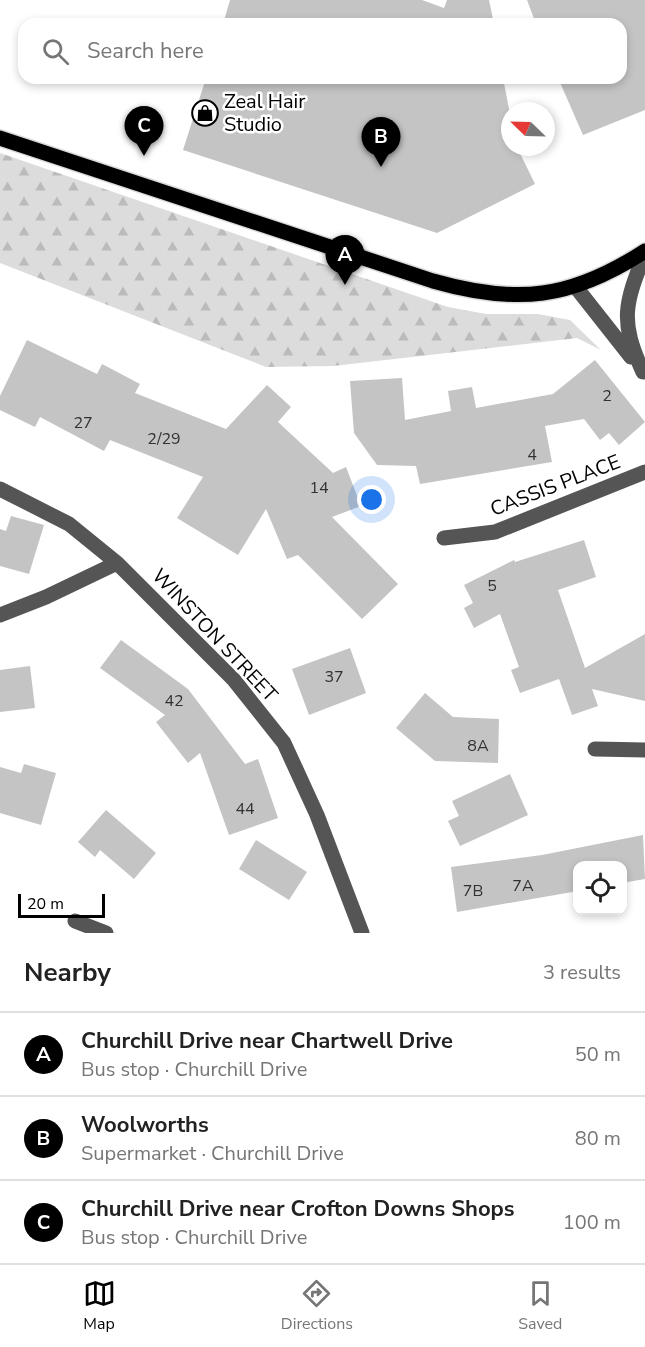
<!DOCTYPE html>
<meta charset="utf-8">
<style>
:root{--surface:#fff;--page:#f6f6f6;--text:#222;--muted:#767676;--line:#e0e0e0;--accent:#000}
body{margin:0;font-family:"Nunito Sans",sans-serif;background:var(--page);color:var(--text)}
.controls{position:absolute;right:18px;bottom:18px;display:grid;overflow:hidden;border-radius:12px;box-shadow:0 3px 9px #0003}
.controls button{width:54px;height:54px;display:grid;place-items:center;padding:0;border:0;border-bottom:2px solid var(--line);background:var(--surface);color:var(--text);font:30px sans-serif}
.compass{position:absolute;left:501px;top:102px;width:54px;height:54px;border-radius:50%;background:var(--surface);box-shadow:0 3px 9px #0003;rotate:293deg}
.scale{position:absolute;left:18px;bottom:15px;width:87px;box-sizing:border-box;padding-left:6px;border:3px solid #000;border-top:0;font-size:16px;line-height:21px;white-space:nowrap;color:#000;-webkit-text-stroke:4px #fff;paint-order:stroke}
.you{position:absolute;left:372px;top:500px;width:21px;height:21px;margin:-15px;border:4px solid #fff;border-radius:50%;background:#1a73e8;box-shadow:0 0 0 9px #1a73e833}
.badge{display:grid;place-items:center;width:39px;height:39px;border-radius:50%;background:var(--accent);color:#fff;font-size:20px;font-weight:700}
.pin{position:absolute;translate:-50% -50px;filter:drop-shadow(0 2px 3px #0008)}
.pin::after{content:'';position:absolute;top:32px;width:21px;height:18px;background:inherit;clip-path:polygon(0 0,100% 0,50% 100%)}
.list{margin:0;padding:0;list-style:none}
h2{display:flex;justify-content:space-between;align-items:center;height:78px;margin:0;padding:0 24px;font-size:26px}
h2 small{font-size:20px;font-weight:400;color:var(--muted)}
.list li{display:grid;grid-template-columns:39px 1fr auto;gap:18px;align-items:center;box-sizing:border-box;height:84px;padding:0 24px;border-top:2px solid var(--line)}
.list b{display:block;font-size:22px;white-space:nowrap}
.list p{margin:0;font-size:20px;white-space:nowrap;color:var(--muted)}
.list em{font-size:20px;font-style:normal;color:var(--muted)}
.icon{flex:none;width:33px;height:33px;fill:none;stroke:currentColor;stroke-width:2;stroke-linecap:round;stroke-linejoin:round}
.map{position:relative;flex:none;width:645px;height:933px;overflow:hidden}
.search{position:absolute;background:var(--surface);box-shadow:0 3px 9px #0003;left:18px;right:18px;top:18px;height:66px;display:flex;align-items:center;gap:15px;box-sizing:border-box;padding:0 21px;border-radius:18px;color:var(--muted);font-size:22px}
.sheet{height:330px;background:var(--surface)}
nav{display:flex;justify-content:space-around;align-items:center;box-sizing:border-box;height:84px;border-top:2px solid var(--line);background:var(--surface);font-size:16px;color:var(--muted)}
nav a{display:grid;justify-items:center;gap:3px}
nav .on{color:var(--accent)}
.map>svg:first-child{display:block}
</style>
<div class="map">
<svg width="645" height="933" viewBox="0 0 645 933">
<defs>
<pattern id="forest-firs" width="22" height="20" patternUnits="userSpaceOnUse" patternTransform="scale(1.5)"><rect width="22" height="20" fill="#dcdcdc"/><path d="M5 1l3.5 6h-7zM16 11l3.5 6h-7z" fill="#bbb"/></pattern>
</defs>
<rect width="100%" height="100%" fill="#fff"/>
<!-- forest -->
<path fill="url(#forest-firs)" d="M 0,153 L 448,307 L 486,314 L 538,314 L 570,320 L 601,350 L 577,338 L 333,366 L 266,367 L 0,263 Z"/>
<!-- building -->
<path fill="#c4c4c4" d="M 230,0 L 422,0 L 444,8 L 447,0 L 489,0 L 494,24 L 223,24 Z
M 527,0 L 645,0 L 645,110 L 583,135 L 558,78 L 621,78 L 621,24 L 536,24 Z
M 206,78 L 503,78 L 510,114 L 510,147 L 517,147 L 535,184 L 437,233 L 183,150 Z
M 27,340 L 97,374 L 102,364 L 140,384 L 135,393 L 226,429 L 267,385 L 291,407 L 278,422 L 333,473 L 346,467 L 361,506 L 332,517 L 398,584 L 362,619 L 298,555 L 287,559 L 266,509 L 238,555 L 177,518 L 203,477 L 110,440 L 104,451 L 40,417 L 35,427 L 0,410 L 0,396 Z
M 595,360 L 645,422 L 619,445 L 609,433 L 600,440 L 584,419 L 545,426 L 552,462 L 420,484 L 416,466 L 377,465 L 354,433 L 350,381 L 402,378 L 405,420 L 451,411 L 448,391 L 472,387 L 476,408 L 553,394 Z
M 11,516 L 44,525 L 29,574 L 0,566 L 0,529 L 6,531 Z
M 584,540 L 596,577 L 558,590 L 585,668 L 645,634 L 645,701 L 592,689 L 598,706 L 572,715 L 559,679 L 520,693 L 511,670 L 519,667 L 500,614 L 474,628 L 464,608 L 473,603 L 464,585 L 514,560 L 515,562 Z
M 121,640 L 188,689 L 245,764 L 258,759 L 278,818 L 229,835 L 200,753 L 188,763 L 156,722 L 165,715 L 100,668 Z
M 350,648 L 366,693 L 309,715 L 292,669 Z
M 30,666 L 35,708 L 0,712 L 0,670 Z
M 425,693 L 453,717 L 499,719 L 498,763 L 435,761 L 396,728 Z
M 24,764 L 56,773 L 41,825 L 0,813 L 0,767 L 21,773 Z
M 510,774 L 528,815 L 460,846 L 448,821 L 459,816 L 452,801 Z
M 106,810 L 156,853 L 134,879 L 100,850 L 95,857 L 78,842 Z
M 643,835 L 645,879 L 622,883 L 622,866 L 578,866 L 578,891 L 457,912 L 451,867 L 542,855 Z
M 256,840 L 307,872 L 289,900 L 239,869 Z"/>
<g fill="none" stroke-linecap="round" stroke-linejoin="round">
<!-- major casing -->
<g stroke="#dbdbdb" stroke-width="18">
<path id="major" d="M 0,138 L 433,281 C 517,305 571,299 645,251"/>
</g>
<!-- minor -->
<path stroke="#555" stroke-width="15" d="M 575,286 L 631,357
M 643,372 C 619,320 625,304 645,253
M 0,489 L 69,524 L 117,563 L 234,680 L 284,743 L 317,815 L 362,933
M 444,538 L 495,532 L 645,472
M 0,615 L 46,597 L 117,563
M 595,749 L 645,750
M 75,921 L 106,933"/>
<!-- major -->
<use href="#major" stroke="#000" stroke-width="15"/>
</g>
<!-- icons -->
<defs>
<g id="shop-ring" transform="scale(1.35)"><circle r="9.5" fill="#fff" stroke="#000" stroke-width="1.5"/><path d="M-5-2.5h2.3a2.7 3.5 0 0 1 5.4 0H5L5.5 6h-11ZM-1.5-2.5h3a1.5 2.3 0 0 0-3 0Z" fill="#000"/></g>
</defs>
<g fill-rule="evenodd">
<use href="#shop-ring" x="205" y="113"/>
</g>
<g text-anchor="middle" stroke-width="5" stroke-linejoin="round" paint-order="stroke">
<!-- number labels -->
<g font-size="16" fill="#313131">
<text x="607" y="401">2</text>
<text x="83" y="428">27</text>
<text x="164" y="444">2/29</text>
<text x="532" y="460">4</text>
<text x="319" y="493">14</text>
<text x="492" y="591">5</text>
<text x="334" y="682">37</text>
<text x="174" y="706">42</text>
<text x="478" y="751">8A</text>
<text x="245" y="814">44</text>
<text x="523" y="891">7A</text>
<text x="473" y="896">7B</text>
</g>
<!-- poi labels -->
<g font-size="20" fill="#000" stroke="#fff" text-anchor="start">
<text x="224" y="108">Zeal Hair<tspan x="224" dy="23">Studio</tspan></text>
</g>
<!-- street labels -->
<g font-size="20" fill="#000" stroke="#fff">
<text transform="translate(555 485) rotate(-21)" y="7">CASSIS PLACE</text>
<text transform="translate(215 635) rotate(47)" y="7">WINSTON STREET</text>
</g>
</g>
</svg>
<div class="controls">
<button><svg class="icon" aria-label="locate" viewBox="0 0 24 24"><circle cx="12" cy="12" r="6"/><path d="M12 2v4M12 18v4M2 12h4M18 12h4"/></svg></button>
</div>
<svg class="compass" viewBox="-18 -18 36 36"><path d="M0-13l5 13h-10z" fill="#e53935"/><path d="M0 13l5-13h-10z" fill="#767676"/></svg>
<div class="scale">20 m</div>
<div class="you"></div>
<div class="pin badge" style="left:345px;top:285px">A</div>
<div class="pin badge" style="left:381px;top:167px">B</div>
<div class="pin badge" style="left:144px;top:156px">C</div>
<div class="search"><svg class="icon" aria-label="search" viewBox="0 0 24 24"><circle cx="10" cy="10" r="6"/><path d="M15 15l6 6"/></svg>Search here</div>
</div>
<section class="sheet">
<h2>Nearby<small>3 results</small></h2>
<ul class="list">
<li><span class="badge">A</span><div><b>Churchill Drive near Chartwell Drive</b><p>Bus stop · Churchill Drive</p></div><em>50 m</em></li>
<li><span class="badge">B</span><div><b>Woolworths</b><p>Supermarket · Churchill Drive</p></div><em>80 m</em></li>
<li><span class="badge">C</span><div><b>Churchill Drive near Crofton Downs Shops</b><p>Bus stop · Churchill Drive</p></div><em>100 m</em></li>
</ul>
</section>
<nav>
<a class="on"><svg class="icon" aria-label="map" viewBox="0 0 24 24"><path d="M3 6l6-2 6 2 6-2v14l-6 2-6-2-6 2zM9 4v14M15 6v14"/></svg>Map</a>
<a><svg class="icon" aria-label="directions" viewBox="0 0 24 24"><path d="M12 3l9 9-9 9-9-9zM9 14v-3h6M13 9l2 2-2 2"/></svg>Directions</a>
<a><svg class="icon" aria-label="saved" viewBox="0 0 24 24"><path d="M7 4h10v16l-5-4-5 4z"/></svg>Saved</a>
</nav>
